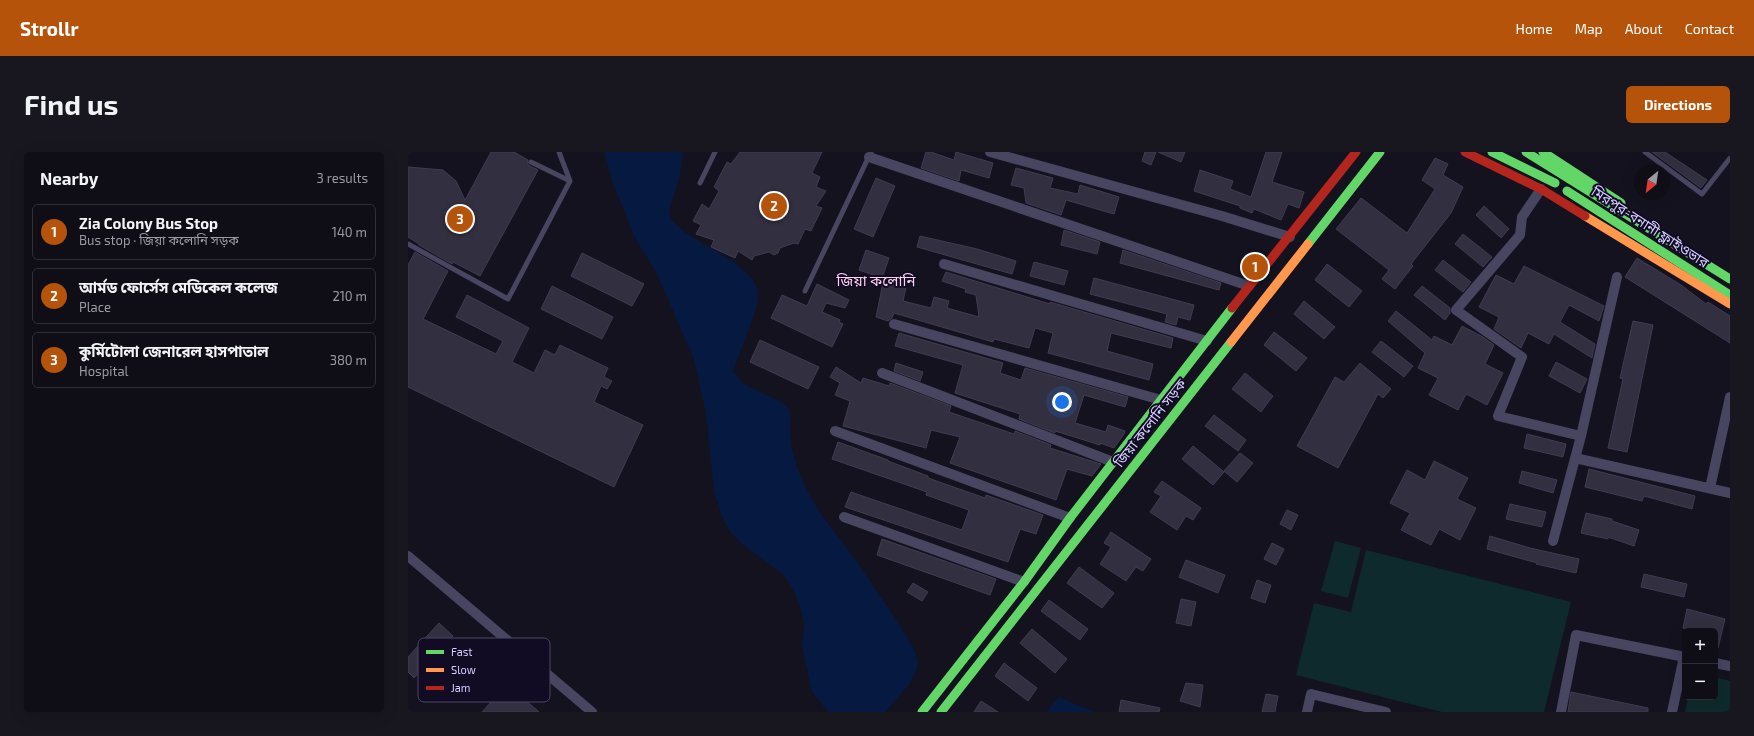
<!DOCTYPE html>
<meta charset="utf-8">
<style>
:root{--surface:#0f0e16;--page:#18171f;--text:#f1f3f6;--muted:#9b9ca1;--line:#2f2e35;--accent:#b45309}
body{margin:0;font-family:"Exo 2","Noto Sans Bengali",sans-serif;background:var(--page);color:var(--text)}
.controls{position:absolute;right:12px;bottom:12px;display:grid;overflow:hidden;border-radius:6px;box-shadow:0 4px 16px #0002}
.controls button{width:36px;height:36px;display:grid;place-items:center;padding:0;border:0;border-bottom:1px solid var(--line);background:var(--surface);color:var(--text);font:20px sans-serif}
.compass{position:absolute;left:1226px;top:12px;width:36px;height:36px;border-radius:50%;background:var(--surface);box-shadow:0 4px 16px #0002;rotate:209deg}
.you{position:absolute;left:654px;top:250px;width:14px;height:14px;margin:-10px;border:3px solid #fff;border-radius:50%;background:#1a73e8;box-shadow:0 0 0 6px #1a73e833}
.badge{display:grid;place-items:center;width:26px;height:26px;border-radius:50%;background:var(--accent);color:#fff;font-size:13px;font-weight:700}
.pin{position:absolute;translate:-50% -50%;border:2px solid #fff;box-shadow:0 1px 4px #0006}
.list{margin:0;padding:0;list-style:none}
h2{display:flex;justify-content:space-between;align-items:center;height:52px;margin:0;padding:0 16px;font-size:17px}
h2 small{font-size:13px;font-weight:400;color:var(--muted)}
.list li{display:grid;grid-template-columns:26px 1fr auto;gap:12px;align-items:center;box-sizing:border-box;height:56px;margin:0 8px 8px;padding:0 8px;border:1px solid var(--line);border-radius:6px}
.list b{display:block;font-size:15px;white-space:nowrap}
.list p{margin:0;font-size:13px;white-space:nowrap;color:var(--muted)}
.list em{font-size:13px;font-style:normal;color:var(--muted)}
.map{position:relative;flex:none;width:1322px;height:560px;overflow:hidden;border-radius:6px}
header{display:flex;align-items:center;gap:24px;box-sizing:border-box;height:56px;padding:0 20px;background:var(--accent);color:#fff}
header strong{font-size:19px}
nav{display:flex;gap:22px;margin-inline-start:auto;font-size:14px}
.intro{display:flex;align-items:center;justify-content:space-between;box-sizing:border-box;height:96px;padding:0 24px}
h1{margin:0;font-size:28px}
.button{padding:10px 18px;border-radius:6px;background:var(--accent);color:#fff;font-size:14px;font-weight:700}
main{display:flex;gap:24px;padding:0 24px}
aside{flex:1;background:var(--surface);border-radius:6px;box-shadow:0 4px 16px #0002}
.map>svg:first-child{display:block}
</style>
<header>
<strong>Strollr</strong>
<nav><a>Home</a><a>Map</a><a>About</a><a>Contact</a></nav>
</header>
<div class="intro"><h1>Find us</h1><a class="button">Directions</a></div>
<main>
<aside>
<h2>Nearby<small>3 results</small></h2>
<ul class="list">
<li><span class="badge">1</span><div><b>Zia Colony Bus Stop</b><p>Bus stop · জিয়া কলোনি সড়ক</p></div><em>140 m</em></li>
<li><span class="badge">2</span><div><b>আর্মড ফোর্সেস মেডিকেল কলেজ</b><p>Place</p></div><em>210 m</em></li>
<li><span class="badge">3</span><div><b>কুর্মিটোলা জেনারেল হাসপাতাল</b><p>Hospital</p></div><em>380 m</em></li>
</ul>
</aside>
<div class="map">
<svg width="1322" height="560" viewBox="0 0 1322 560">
<rect width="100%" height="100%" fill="#14121e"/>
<!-- green -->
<path fill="#0f2a2c" d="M 927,389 L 953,396 L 940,446 L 913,439 Z
M 958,398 L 1163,450 L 1136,560 L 1034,560 L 888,523 L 906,451 L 943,460 Z
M 1307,525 L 1322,529 L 1322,560 L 1277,560 L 1280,545 L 1307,545 Z"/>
<!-- water -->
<path fill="#061941" d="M 196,0 L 275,0 L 272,23 L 261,59 C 262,86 348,107 350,141 C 351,158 331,201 325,219 L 336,232 L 375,251 L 382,258 L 383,293 L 389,315 L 398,336 L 412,361 L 445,404 L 485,463 L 506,497 L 510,510 L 508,519 L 501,533 L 477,560 L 420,560 L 404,540 L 394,494 L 396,473 L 393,458 L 386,439 L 375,422 L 336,394 L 323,381 L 316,369 L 306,339 L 298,262 L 286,207 L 248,120 L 227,86 L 204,28 Z
M 651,545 L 687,560 L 638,560 Z"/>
<!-- building -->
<path fill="#322f40" stroke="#413b53" d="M 83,0 L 106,0 L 120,8 L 120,13 L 130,18 L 72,124 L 45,110 L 44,112 L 11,93 L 11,92 L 0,85 L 0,15 L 35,18 L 48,29 L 57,48 Z
M 332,0 L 414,0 L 404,21 L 412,25 L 408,35 L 418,39 L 408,54 L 414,56 L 403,79 L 397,77 L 390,92 L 386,91 L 372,96 L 370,101 L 366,103 L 361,100 L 346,104 L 344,108 L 330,99 L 327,106 L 303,95 L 306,88 L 288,82 L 293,73 L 285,69 L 294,52 L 301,57 L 311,39 L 306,35 L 319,10 L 323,12 Z
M 518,0 L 523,0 L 546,8 L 548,0 L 585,11 L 581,26 L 553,18 L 551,29 L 513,16 Z
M 737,0 L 748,0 L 743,13 L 734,9 Z
M 750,0 L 777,0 L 773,10 Z
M 858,0 L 874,0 L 864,30 L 896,40 L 891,56 L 880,52 L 873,68 L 846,57 L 844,61 L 832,56 L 832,54 L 786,39 L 792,18 L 825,29 L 822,37 L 843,45 Z
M 1244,0 L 1257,0 L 1299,28 L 1293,36 Z
M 1027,6 L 1040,12 L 1035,23 L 1055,35 L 1043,61 L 1003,112 L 1005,114 L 987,137 L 974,127 L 981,118 L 928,77 L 953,46 L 999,81 L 1027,37 L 1014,28 Z
M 608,16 L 645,26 L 642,36 L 670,42 L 672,33 L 711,45 L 706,62 L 658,48 L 653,63 L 618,51 L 616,36 L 603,33 Z
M 468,26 L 487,34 L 465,85 L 446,77 Z
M 1076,54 L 1101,77 L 1093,86 L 1068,63 Z
M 656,78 L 692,90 L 689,102 L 653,93 Z
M 1055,82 L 1084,105 L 1075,115 L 1047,92 Z
M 512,84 L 569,97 L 608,109 L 604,122 L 509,95 Z
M 458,98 L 481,106 L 474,126 L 451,118 Z
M 715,98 L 813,131 L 811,138 L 712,111 Z
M 7,100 L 40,119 L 15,167 L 88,202 L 95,189 L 48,165 L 59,143 L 121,176 L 104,210 L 126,221 L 137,198 L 147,203 L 152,193 L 200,216 L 196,225 L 204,229 L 199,237 L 193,234 L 186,250 L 235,273 L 206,335 L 0,235 L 0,113 Z
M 174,101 L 236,132 L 224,154 L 163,124 Z
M 1229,106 L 1273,133 L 1298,152 L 1300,150 L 1322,164 L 1322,191 L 1217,125 Z
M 1035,108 L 1063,130 L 1055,140 L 1027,118 Z
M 626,110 L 660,119 L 656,133 L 622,124 Z
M 919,112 L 954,139 L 941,155 L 907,128 Z
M 1116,114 L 1196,154 L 1191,169 L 1161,153 L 1152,170 L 1187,192 L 1184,206 L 1146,182 L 1141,192 L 1120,181 L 1113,196 L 1086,177 L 1091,165 L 1071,155 L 1088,123 L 1106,132 Z
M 538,120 L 642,152 L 642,150 L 765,186 L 763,196 L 703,181 L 699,199 L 745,212 L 741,228 L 640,201 L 645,181 L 627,176 L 621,196 L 586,187 L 585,190 L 486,161 L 484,166 L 480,169 L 468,165 L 475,131 L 498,136 L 495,149 L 523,156 L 526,145 L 541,149 L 539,156 L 571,165 L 568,143 L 557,140 L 558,137 L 534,129 Z
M 686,126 L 786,153 L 782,168 L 770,165 L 768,173 L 757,170 L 759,162 L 682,142 Z
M 409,132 L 441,148 L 437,156 L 418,151 L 414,160 L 432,168 L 431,170 L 435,172 L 424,195 L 363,166 L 374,143 L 399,154 Z
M 144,134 L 205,165 L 194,187 L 133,157 Z
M 1014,134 L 1042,156 L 1042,161 L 1037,168 L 1006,143 Z
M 896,149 L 927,175 L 916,187 L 886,162 Z
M 988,159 L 1024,188 L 1026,184 L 1044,193 L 1054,174 L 1075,185 L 1086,193 L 1077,212 L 1095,221 L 1079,253 L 1058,242 L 1050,258 L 1021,243 L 1030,226 L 1010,216 L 1017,201 L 980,169 Z
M 1225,169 L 1245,173 L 1219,300 L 1200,296 L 1215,227 L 1212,226 Z
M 866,180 L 899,206 L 888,219 L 856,193 Z
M 491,181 L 595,211 L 592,221 L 613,228 L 617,216 L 720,245 L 717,255 L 676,243 L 667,271 L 698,280 L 700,273 L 717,279 L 716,282 L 706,296 L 692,291 L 692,293 L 647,279 L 647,281 L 611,267 L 612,262 L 547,241 L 555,213 L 487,194 Z
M 352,188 L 411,215 L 400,237 L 342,210 Z
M 973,189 L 1005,214 L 996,225 L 964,200 Z
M 1148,210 L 1179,227 L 1172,241 L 1141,224 Z
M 488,211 L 515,220 L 512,229 L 486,219 Z
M 952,211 L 983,237 L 975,246 L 970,242 L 930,316 L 889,294 L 927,225 L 936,230 Z
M 428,215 L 453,231 L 455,226 L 481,234 L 482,231 L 543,254 L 541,260 L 606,282 L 607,279 L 643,293 L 642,296 L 693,312 L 684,324 L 659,317 L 648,348 L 542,311 L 552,285 L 523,278 L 518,296 L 435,274 L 442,249 L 427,243 L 432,231 L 422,225 Z
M 837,221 L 865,244 L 853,260 L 824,237 Z
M 806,263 L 838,288 L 830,299 L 797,274 Z
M 1119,282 L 1158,292 L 1155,305 L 1116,296 Z
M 430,290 L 480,308 L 480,309 L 520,324 L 520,326 L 577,346 L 578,343 L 635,363 L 628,382 L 612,377 L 600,410 L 437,355 L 443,340 L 554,378 L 561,358 L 518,343 L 519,340 L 424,307 Z
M 785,294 L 816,320 L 805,333 L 774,307 Z
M 832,301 L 845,311 L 829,330 L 816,319 Z
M 1026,309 L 1060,326 L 1049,347 L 1068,356 L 1052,388 L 1031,377 L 1023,393 L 993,378 L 1002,361 L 982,351 L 999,318 L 1017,328 Z
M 1181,317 L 1287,344 L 1284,357 L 1236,344 L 1234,349 L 1177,335 Z
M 1114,319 L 1149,328 L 1145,341 L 1111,331 Z
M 754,329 L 793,356 L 785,368 L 778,364 L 769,378 L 742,360 L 753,344 L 746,340 Z
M 1102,352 L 1138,360 L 1134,375 L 1098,367 Z
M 879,358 L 890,363 L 883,378 L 872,372 Z
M 1178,361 L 1204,367 L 1204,369 L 1231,378 L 1226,394 L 1200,385 L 1200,387 L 1173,381 Z
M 703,380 L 743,407 L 735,419 L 728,415 L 718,429 L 692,412 L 703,395 L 696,391 Z
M 1082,384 L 1122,396 L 1171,407 L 1168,421 L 1128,412 L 1129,411 L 1079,397 Z
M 474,387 L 588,427 L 582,443 L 469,403 Z
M 864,391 L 876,397 L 868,413 L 856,407 Z
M 778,408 L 817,423 L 810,441 L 771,425 Z
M 671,415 L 706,441 L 694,456 L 659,431 Z
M 1236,422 L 1279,432 L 1276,445 L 1233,435 Z
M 849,428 L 863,433 L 857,451 L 843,446 Z
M 505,431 L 520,440 L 514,449 L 499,440 Z
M 773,447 L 788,450 L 783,474 L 768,471 Z
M 641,448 L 680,477 L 672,488 L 633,459 Z
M 1279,457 L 1317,467 L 1310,496 L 1307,495 L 1307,479 L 1286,479 L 1275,476 Z
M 31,471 L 45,484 L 6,526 L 0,520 L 0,505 Z
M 624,477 L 659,507 L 647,521 L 612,491 Z
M 596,511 L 629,536 L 620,549 L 587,524 Z
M 778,531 L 795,533 L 792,555 L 772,549 Z
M 99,532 L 131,560 L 74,560 Z
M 1163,540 L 1240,556 L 1240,560 L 1160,560 Z
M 858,542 L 870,544 L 867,560 L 854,560 Z
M 713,548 L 752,556 L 751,560 L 711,560 Z
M 573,549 L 590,560 L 566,560 Z"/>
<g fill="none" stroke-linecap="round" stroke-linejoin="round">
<!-- lane -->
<path stroke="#474560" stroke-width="5" d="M 1237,0 L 1294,42 L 1322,6
M 123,10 L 162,29
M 292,31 L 307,0
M 0,92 L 100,147 L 162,29 L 151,0
M 397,139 L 463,0"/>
<!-- street -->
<path stroke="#474560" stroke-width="10" d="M 582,0 L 814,64 L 882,85
M 461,5 L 841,134
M 1133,37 L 1114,65 L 1112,83 L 1048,158 L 1114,205 L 1090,264 L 1173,284 L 1209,125
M 536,112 L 799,189
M 486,172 L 753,248
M 474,221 L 705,310
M 427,279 L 662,366
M 1167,306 L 1322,341
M 1302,336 L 1322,245
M 436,365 L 616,430
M 1145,389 L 1173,284
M 0,404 L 184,560
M 1307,511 L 1322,514
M 899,560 L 903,542 L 978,560
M 1153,560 L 1168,483 L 1277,505
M 1264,560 L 1276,505"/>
<!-- fast -->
<path stroke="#63d668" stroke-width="9" d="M 1084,0 L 1147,31
M 1118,0 L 1322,127
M 1135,0 L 1213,51
M 1159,39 L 1322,143
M 900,92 L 972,0
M 514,560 L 616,430 L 662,366 L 824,156
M 533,560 L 823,190"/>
<!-- slow -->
<path stroke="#ff974d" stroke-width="9" d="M 1177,64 L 1322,152
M 823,190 L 900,92"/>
<!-- jam -->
<path stroke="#b3261e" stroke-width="9" d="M 1057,0 L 1133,37 L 1177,64
M 824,156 L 948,0"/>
</g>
<g text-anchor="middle" stroke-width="4" stroke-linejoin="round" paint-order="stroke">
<!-- street labels -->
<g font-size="14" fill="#d6cfff" stroke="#110c24">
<text transform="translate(1242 75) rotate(33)" y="5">মিরপুর-বনানী ফ্লাইওভার</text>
<text transform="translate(742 271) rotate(-52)" y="5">জিয়া কলোনি সড়ক</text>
</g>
<!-- neighbourhood labels -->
<g font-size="15" fill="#ffd1ed" stroke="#110c24">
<text x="468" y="134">জিয়া কলোনি</text>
</g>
</g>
<!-- legend -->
<rect x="10" y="486" width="132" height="64" rx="6" fill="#110c24" stroke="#4c4666" stroke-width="1"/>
<rect x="18" y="498" width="18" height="4" fill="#63d668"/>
<rect x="18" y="516" width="18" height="4" fill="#ff974d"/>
<rect x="18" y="534" width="18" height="4" fill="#b3261e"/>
<g font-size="11" fill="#d6cfff">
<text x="43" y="504">Fast</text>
<text x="43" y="522">Slow</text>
<text x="43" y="540">Jam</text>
</g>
</svg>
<div class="controls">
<button>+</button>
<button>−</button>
</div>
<svg class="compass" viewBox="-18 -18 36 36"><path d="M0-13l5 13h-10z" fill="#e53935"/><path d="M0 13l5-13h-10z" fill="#9b9ca1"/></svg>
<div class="you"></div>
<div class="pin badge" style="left:847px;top:115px">1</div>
<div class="pin badge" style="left:366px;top:54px">2</div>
<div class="pin badge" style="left:52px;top:67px">3</div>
</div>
</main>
